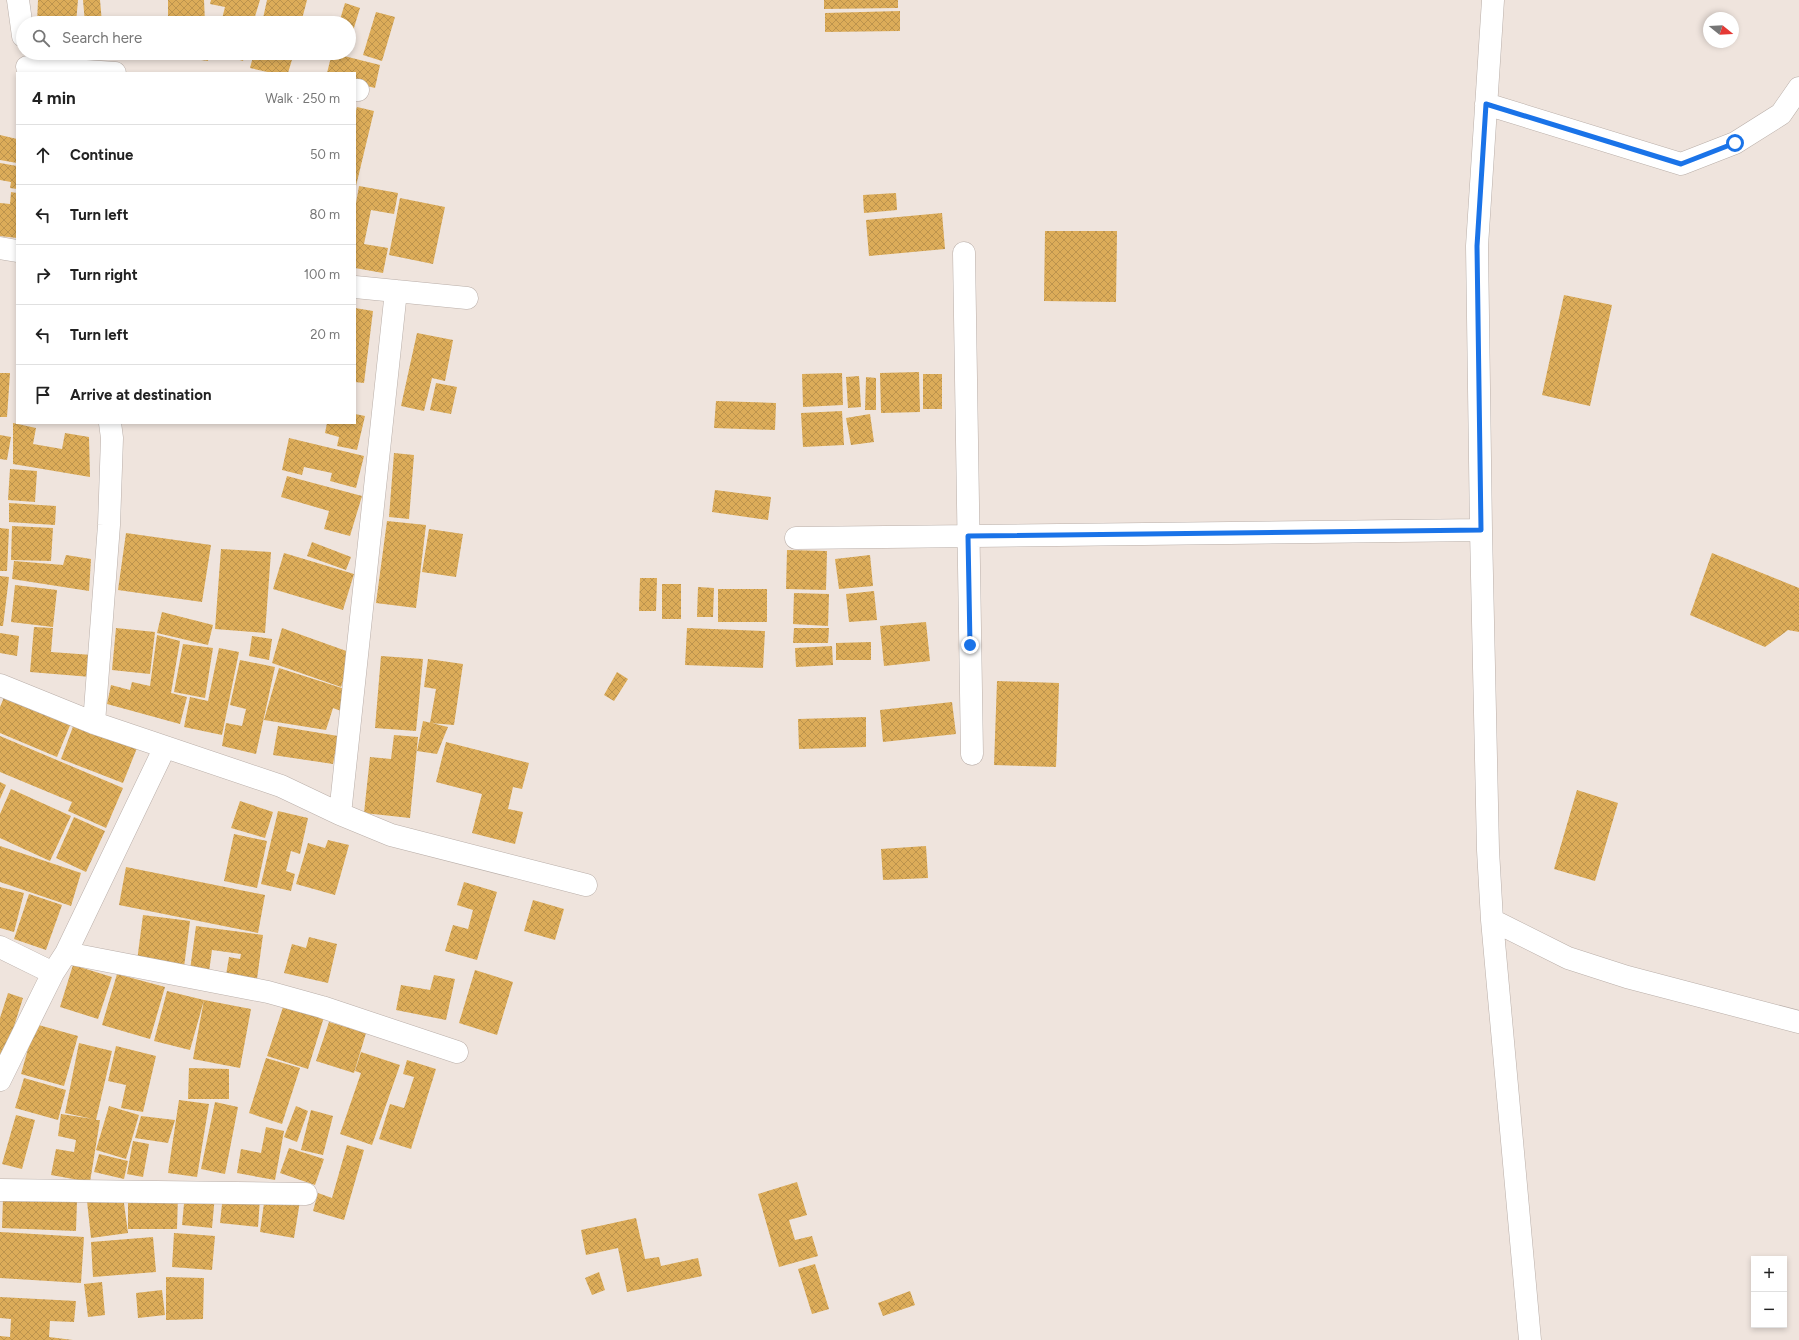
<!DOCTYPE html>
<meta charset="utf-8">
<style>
:root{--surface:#fff;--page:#f6f6f6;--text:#222;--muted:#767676;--line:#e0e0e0}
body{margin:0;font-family:Figtree,sans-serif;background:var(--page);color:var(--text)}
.controls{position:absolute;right:12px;bottom:12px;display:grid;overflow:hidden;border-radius:0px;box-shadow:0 2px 6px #0003}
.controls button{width:36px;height:36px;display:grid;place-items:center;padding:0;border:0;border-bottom:1px solid var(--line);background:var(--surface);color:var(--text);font:20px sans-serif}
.compass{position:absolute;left:1703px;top:12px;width:36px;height:36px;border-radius:50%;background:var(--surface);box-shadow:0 2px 6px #0003;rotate:108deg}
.stop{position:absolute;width:12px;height:12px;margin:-9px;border:3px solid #1a73e8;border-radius:50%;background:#fff}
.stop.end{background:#1a73e8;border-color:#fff;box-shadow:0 1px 4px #0008}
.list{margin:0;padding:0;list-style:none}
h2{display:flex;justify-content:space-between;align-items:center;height:52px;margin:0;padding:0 16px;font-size:17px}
h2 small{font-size:13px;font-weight:400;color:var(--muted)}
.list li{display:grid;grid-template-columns:26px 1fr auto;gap:12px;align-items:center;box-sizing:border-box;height:60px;padding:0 16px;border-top:1px solid var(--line)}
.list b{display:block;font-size:15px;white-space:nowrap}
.list em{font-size:13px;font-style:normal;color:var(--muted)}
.icon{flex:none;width:22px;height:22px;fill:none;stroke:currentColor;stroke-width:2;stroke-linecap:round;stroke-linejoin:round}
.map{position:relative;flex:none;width:1799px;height:1340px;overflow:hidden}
.search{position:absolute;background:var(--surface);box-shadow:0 2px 6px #0003;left:16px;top:16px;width:340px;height:44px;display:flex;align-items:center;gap:10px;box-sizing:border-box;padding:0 14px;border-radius:22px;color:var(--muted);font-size:15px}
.panel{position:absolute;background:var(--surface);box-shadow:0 2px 6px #0003;left:16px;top:72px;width:340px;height:352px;border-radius:0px}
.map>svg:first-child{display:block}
</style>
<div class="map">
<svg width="1799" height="1340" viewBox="0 0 1799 1340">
<defs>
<pattern id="building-cross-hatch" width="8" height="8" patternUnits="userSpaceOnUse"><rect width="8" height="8" fill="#dcac59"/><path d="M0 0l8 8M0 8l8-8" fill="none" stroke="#bc934d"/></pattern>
</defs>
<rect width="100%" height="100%" fill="#efe4dd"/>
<!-- building -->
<path fill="url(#building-cross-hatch)" d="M 38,0 L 78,0 L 76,23 L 37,23 Z
M 83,0 L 100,0 L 102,23 L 85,23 Z
M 168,0 L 204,0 L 205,23 L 168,23 Z
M 211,0 L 260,0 L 253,23 L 221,23 L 225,7 L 210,4 Z
M 267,0 L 307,0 L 301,23 L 262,23 Z
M 824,0 L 898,0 L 898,8 L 824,9 Z
M 345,3 L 360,8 L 349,44 L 349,23 L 339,23 Z
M 900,11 L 900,31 L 825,32 L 825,13 Z
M 376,12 L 395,17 L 382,61 L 363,55 Z
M 91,53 L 124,53 L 124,55 L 91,58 Z
M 202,53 L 209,53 L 208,61 L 201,60 Z
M 216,53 L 245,53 L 243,61 Z
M 254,53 L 294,53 L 288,73 L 272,73 L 250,68 Z
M 332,53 L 380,65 L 375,88 L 355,83 L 355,73 L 327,73 Z
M 357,107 L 374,111 L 356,186 L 355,114 Z
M 0,135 L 17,139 L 17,163 L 0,160 Z
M 0,163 L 17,166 L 17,189 L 10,188 L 11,182 L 0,180 Z
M 359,186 L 398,193 L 394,214 L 371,210 L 364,244 L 388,248 L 383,273 L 355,268 L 355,209 Z
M 11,192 L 17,193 L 17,238 L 0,236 L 0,203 L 10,204 Z
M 896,193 L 897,210 L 864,213 L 863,195 Z
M 400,198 L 445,207 L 433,264 L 389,255 Z
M 942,213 L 945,249 L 869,256 L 866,220 Z
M 1045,231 L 1117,231 L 1116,302 L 1044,301 Z
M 1564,295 L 1612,305 L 1590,406 L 1542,395 Z
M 355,308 L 373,311 L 364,383 L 355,382 Z
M 417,333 L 453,340 L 445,381 L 432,378 L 424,411 L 401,406 Z
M 919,372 L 920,412 L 881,413 L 880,373 Z
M 0,373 L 10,373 L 7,417 L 0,417 Z
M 842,373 L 843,405 L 803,407 L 802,374 Z
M 923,374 L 942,374 L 942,409 L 923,409 Z
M 859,376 L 861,407 L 848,408 L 846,377 Z
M 866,377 L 876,378 L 876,410 L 865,410 Z
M 436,383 L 457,387 L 451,414 L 430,410 Z
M 716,401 L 776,403 L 775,430 L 714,428 Z
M 842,411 L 844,445 L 803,447 L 801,413 Z
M 355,414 L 365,416 L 357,450 L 337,446 L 339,437 L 325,433 L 327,423 L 355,423 Z
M 870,414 L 874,442 L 851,445 L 846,418 Z
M 13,423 L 36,428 L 33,444 L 62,449 L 65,433 L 89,437 L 90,477 L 13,464 Z
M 0,435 L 11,437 L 7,460 L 0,459 Z
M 289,438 L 364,456 L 356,488 L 330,481 L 332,473 L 304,467 L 302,475 L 282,470 Z
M 394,453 L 414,455 L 409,519 L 389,517 Z
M 10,469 L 37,471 L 35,502 L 8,500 Z
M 287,476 L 362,496 L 350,536 L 324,529 L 329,511 L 281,497 Z
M 715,490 L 771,497 L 768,520 L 712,512 Z
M 9,503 L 56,506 L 55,525 L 9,522 Z
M 387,521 L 426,525 L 416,608 L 376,603 Z
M 12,526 L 53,528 L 51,561 L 11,560 Z
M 0,528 L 9,529 L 7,571 L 0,571 Z
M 429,529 L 463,534 L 456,577 L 422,572 Z
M 126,533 L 211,545 L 202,602 L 118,590 Z
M 312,542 L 351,557 L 346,570 L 307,556 Z
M 221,549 L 271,552 L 265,633 L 215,629 Z
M 787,550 L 827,551 L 826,590 L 786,589 Z
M 284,553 L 354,574 L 343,610 L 273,589 Z
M 1712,553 L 1799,588 L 1799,632 L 1788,630 L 1765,647 L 1690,615 Z
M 66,555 L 91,559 L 89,591 L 12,579 L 14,561 L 63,565 Z
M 870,555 L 873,586 L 839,589 L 835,559 Z
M 0,576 L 9,577 L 3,626 L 0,626 Z
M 640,578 L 657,578 L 656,611 L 639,611 Z
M 662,584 L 681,584 L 681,619 L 662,619 Z
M 15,585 L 57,590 L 53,627 L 11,622 Z
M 698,587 L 714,588 L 713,617 L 697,617 Z
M 718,589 L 767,589 L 767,622 L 718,622 Z
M 874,591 L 877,620 L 849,622 L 846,594 Z
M 794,593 L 829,594 L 828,626 L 793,624 Z
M 162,612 L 213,625 L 208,645 L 157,633 Z
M 926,622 L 930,661 L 884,666 L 880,626 Z
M 34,627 L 53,628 L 51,652 L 92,655 L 91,677 L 30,672 Z
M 116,628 L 155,632 L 150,674 L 112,670 Z
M 282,628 L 352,653 L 341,687 L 272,663 Z
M 687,628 L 765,631 L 763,668 L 685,665 Z
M 794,628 L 829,628 L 828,643 L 793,643 Z
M 0,633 L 19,636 L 17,656 L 0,653 Z
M 157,635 L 180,641 L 171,693 L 187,697 L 180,724 L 107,704 L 111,685 L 130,690 L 132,682 L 150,686 Z
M 252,636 L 272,639 L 269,660 L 249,656 Z
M 871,642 L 871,660 L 836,660 L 836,643 Z
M 183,644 L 213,648 L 205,698 L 174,692 Z
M 832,646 L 833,665 L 796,667 L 795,648 Z
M 219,648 L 239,652 L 222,735 L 184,727 L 190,697 L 208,701 Z
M 381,656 L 423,659 L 416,731 L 375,728 Z
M 428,659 L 463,664 L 454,725 L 430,723 L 436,689 L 424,687 Z
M 240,660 L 275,667 L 256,754 L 222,746 L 226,723 L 242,726 L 246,709 L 230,705 Z
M 279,668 L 348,690 L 341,711 L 333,708 L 326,730 L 264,720 Z
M 617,672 L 628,679 L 614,701 L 604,695 Z
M 997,681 L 1059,683 L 1056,767 L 994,765 Z
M 5,695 L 71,723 L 57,757 L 0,733 L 0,707 Z
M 952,702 L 956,734 L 883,742 L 880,710 Z
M 866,717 L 866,747 L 799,749 L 798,719 Z
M 423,721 L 448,727 L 437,754 L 417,751 Z
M 74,724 L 137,748 L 123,783 L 61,759 Z
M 278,726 L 338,736 L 333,764 L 273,755 Z
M 394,735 L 418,737 L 410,818 L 364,813 L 370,757 L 391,759 Z
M 0,736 L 123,788 L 106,828 L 68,811 L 72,802 L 0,772 Z
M 446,742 L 529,763 L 522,789 L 513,787 L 508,809 L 523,812 L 515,844 L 472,833 L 482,794 L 436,782 Z
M 0,782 L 6,785 L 0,799 Z
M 11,789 L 71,816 L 50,861 L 0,838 L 0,814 Z
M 1577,790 L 1618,803 L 1595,881 L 1554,869 Z
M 240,801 L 273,812 L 265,838 L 231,828 Z
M 278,811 L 308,818 L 300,854 L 291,851 L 286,871 L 295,874 L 291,891 L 261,884 Z
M 74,817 L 105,831 L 86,872 L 56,858 Z
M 234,834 L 267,841 L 257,888 L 224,881 Z
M 328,840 L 349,845 L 335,895 L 296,884 L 308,843 L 325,848 Z
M 0,846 L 81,873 L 71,906 L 0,882 Z
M 926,846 L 928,878 L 883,880 L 881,849 Z
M 126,867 L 265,895 L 258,933 L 119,905 Z
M 464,882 L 497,892 L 477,960 L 445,951 L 453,925 L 468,929 L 473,910 L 457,905 Z
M 0,887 L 24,893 L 14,932 L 0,928 Z
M 29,894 L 62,905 L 46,950 L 14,939 Z
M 533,900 L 564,909 L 555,940 L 524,931 Z
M 143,915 L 190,921 L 184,967 L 137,961 Z
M 196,926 L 263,935 L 257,979 L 226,975 L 229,957 L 240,959 L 241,954 L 212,950 L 209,972 L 190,970 Z
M 309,937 L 337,944 L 328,983 L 284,973 L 292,944 L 306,948 Z
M 73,965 L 112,977 L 98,1019 L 60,1007 Z
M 475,970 L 513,982 L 497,1035 L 459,1023 Z
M 117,974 L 165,987 L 150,1039 L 102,1025 Z
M 434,975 L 455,979 L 446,1020 L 396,1010 L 401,985 L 430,990 Z
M 167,991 L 204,1000 L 190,1050 L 154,1041 Z
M 8,993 L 23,998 L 2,1064 L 0,1064 L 0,1018 Z
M 204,1000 L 251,1009 L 240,1068 L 193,1059 Z
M 284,1004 L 324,1017 L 308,1069 L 267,1056 Z
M 329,1022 L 366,1033 L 354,1073 L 316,1061 Z
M 35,1024 L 78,1036 L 64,1086 L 21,1074 Z
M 79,1043 L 112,1051 L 96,1120 L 100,1120 L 90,1182 L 51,1175 L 56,1149 L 74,1152 L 76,1140 L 58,1136 L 61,1114 L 93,1119 L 65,1113 Z
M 116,1046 L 156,1056 L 143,1112 L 121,1108 L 126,1085 L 108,1081 Z
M 361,1052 L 400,1065 L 372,1145 L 340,1134 L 361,1073 L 355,1071 Z
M 266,1058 L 300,1068 L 282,1124 L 249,1113 Z
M 407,1060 L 436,1069 L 411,1149 L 379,1139 L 390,1104 L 404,1108 L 414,1077 L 403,1074 Z
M 189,1068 L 229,1069 L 229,1099 L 188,1099 Z
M 24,1078 L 66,1090 L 58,1120 L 15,1108 Z
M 179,1100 L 209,1104 L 197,1177 L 168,1173 Z
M 215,1102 L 238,1107 L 225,1174 L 201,1169 Z
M 109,1106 L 139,1115 L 126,1159 L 96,1150 Z
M 296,1106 L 308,1111 L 297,1142 L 284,1137 Z
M 311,1110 L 333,1116 L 323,1155 L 301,1150 Z
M 16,1115 L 35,1120 L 22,1169 L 2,1164 Z
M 141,1116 L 175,1120 L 168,1143 L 135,1138 Z
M 266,1127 L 284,1131 L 275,1180 L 237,1173 L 241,1149 L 261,1153 Z
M 133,1141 L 149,1144 L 143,1177 L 127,1174 Z
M 347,1145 L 364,1150 L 344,1220 L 313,1211 L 318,1193 L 332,1198 Z
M 289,1148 L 324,1159 L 315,1185 L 280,1173 Z
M 99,1154 L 128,1161 L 124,1179 L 94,1172 Z
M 797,1182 L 807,1215 L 789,1220 L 795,1240 L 812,1236 L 818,1256 L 779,1267 L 758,1194 Z
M 185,1193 L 215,1195 L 212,1228 L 182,1225 Z
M 128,1195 L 178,1195 L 177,1229 L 128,1229 Z
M 223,1195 L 260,1199 L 258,1227 L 220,1223 Z
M 123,1196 L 128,1233 L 91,1238 L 87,1201 Z
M 265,1196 L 300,1201 L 294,1238 L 260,1232 Z
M 3,1198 L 77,1200 L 76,1231 L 2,1228 Z
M 636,1218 L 645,1259 L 659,1257 L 661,1266 L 698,1258 L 702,1276 L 627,1292 L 618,1248 L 586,1255 L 581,1230 Z
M 0,1232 L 84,1237 L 81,1283 L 0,1278 Z
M 174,1233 L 215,1236 L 212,1270 L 172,1267 Z
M 153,1237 L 156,1272 L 93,1277 L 91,1242 Z
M 815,1264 L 829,1309 L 812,1314 L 798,1269 Z
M 599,1272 L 605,1290 L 592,1295 L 585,1278 Z
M 166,1277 L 204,1278 L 203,1319 L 166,1320 Z
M 102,1282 L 105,1315 L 88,1317 L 84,1284 Z
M 162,1290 L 165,1315 L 138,1318 L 136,1293 Z
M 910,1291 L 915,1305 L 883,1316 L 878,1303 Z
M 0,1297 L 76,1301 L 74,1322 L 50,1321 L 49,1337 L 73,1340 L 0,1340 L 0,1336 L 10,1337 L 11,1319 L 0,1318 Z"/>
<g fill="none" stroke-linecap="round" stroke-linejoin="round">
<!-- minor casing -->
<g stroke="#b9aea8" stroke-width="23">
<path id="minor" d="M 18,0 L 23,36
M 1493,0 L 1477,246 L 1481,530 L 1488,850 L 1492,920 L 1530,1340
M 27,67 L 115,73
M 355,90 L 358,90
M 1486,104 L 1681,164 L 1735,143 L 1781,114 L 1799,88
M 0,248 L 17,251
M 964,253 L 972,754
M 355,287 L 467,298
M 796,538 L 1481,530
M 0,685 L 94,723 L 281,786 L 340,814 L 391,835 L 586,885
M 94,723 L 109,525 L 112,438 L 110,423
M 340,814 L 396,291
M 1492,920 L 1568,958 L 1627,977 L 1799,1022
M 0,947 L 53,973
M 66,953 L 268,992 L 322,1007 L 457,1052
M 0,1080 L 53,973 L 66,953 L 165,747
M 0,1190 L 306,1194"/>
</g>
<!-- minor -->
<use href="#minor" stroke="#fff" stroke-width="22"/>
</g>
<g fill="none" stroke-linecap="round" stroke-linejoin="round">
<!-- route -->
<path stroke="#1a73e8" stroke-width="5" d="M 970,645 L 968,536 L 1481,530 L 1477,246 L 1486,104 L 1681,164 L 1735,143"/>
</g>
</svg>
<div class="controls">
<button>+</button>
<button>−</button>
</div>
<svg class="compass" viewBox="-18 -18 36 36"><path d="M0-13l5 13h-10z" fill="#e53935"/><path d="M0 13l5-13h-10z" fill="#767676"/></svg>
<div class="stop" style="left:1735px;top:143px"></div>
<div class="stop end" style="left:970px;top:645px"></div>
<div class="search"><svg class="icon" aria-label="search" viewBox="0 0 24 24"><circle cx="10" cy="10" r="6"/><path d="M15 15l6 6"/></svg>Search here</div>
<section class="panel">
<h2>4 min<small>Walk · 250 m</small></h2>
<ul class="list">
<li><svg class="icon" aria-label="ahead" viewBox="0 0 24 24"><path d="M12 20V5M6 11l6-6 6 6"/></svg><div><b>Continue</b></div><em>50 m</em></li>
<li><svg class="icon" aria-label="left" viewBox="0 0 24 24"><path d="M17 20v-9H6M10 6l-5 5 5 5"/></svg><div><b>Turn left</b></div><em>80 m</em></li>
<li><svg class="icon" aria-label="right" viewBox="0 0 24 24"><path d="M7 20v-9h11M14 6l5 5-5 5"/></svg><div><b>Turn right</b></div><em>100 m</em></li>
<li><svg class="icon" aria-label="left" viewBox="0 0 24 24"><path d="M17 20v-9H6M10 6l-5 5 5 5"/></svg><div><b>Turn left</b></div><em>20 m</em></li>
<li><svg class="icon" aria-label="arrive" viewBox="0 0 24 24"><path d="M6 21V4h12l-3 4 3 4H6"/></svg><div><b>Arrive at destination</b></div></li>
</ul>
</section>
</div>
